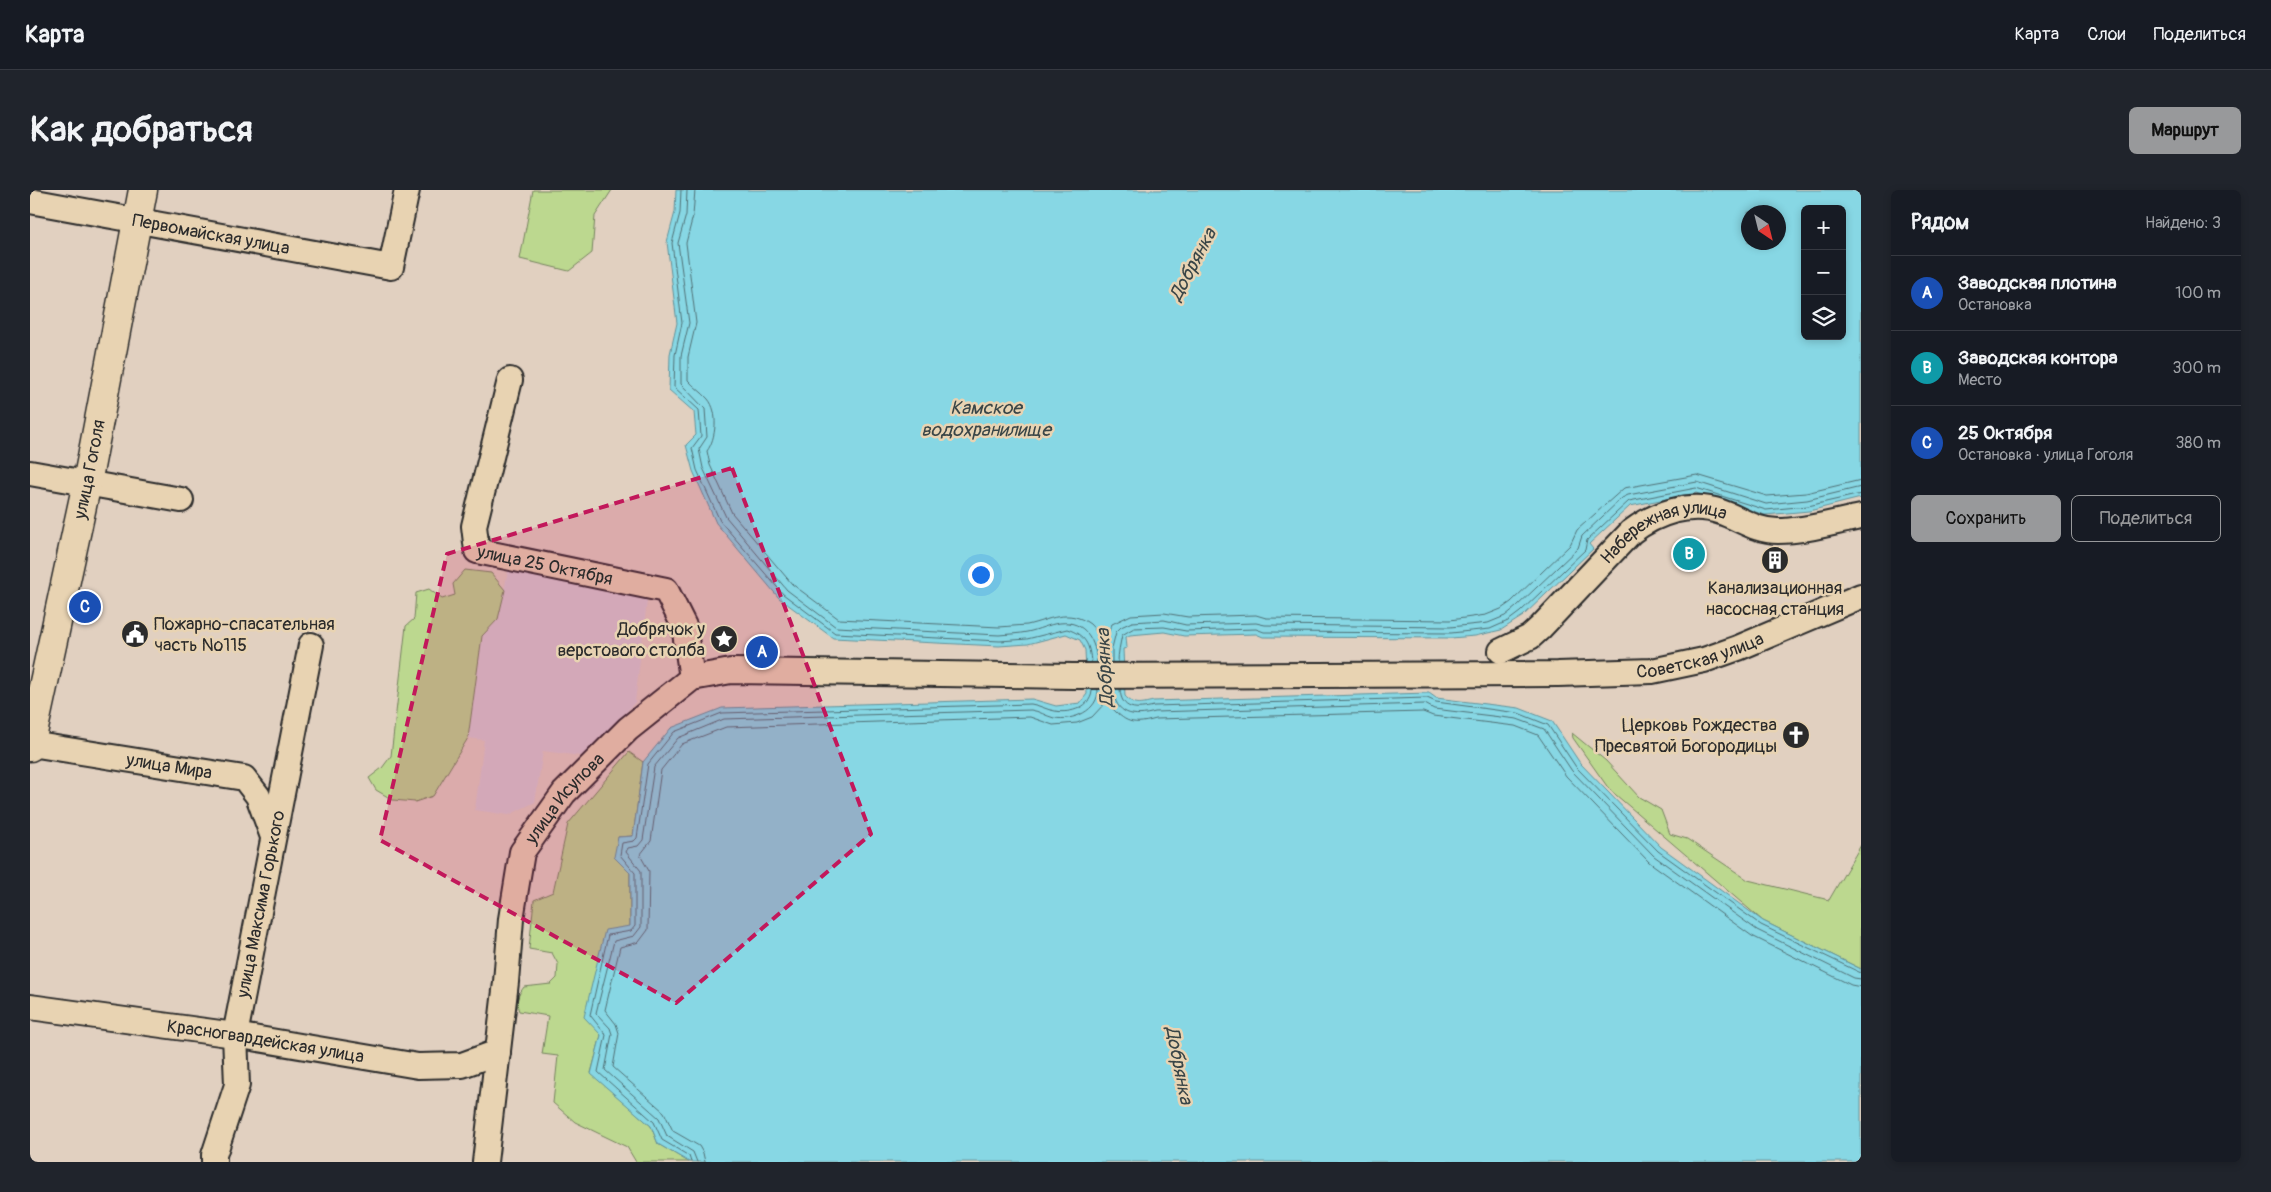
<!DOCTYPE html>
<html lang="ru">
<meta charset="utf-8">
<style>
:root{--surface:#171b24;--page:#20242c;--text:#f1f3f6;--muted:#9ea1a6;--line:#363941;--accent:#98999b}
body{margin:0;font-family:Pangolin,sans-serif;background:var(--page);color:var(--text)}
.controls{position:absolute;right:15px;top:15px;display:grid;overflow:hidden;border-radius:8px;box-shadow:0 2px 8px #0003}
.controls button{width:45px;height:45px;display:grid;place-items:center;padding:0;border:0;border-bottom:1px solid var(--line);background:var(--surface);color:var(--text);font:25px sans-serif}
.compass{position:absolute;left:1711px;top:15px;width:45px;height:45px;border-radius:50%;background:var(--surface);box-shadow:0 2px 8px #0003;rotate:145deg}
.you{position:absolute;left:950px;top:384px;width:18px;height:18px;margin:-12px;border:4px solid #fff;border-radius:50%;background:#1a73e8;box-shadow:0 0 0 8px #1a73e833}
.badge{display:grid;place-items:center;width:32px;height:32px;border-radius:50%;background:var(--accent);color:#fff;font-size:16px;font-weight:700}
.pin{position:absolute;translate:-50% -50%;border:2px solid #fff;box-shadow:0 1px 5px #0006}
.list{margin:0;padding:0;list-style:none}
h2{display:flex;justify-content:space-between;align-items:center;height:65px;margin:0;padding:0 20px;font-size:21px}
h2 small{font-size:16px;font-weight:400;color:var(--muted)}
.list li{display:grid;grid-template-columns:32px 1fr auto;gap:15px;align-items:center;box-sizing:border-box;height:75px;padding:0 20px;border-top:1px solid var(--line)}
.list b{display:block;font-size:19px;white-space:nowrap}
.list p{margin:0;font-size:16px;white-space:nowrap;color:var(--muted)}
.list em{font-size:16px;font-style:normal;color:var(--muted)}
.actions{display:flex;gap:10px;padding:15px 20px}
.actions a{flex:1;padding:11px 0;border:1px solid var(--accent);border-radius:8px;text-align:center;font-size:18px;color:var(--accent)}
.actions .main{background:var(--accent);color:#111}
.icon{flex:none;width:28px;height:28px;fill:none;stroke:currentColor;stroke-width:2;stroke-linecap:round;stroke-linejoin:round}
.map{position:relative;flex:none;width:1831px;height:972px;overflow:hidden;border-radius:8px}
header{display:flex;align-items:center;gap:30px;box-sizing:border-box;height:70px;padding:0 25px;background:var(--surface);border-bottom:1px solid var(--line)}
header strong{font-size:24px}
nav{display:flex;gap:28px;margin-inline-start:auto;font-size:18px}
.intro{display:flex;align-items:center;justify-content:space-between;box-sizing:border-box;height:120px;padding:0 30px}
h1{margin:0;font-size:35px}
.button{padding:12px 22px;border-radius:8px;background:var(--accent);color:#111;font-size:18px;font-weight:700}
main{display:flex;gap:30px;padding:0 30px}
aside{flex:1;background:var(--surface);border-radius:8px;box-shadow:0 2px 8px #0003}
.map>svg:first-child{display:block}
</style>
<header>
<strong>Карта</strong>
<nav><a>Карта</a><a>Слои</a><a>Поделиться</a></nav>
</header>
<div class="intro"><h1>Как добраться</h1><a class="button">Маршрут</a></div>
<main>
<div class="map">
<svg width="1831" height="972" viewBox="0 0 1831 972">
<rect width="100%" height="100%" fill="#e1d0c0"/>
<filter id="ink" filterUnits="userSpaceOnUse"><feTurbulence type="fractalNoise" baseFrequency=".02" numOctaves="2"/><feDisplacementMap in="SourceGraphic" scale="10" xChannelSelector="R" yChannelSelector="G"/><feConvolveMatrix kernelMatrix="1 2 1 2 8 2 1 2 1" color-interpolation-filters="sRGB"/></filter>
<g filter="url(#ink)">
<!-- built -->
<path fill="#d8ccd0" d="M 478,381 L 618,402 L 605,512 L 559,567 L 513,561 L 505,612 L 479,625 L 445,620 L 454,550 L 438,548 L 452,446 L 468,429 Z"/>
<!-- green -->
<path fill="#bcd88f" stroke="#74825d" d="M 503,0 L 582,0 L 565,26 L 562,63 L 539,81 L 490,69 Z
M 435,380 L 461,383 L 475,400 L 468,429 L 452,446 L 438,548 L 403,606 L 385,612 L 363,610 L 346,600 L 339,588 L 352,578 L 361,566 L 376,436 L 384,429 L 386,403 L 399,399 L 412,409 L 425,405 L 423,394 Z
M 1542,543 L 1576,571 L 1609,607 L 1631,620 L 1640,644 L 1657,649 L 1718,690 L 1799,710 L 1831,655 L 1831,779 L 1733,731 L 1579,599 L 1543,548 Z
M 599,562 L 613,572 L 603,646 L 588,647 L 600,683 L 600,736 L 561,883 L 621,936 L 628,954 L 659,972 L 606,972 L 597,957 L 545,932 L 523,913 L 528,866 L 512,864 L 518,826 L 489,821 C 485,811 488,805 494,797 L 521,794 L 527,788 L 528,774 L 522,763 L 499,759 L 504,710 L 523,702 L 538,634 Z"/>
<!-- water -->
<path fill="#87d7e4" stroke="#62929a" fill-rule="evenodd" d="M 646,0 L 1831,0 L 1831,308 L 1779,321 L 1735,325 L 1666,303 L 1600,316 L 1559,354 L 1563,359 L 1493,426 L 1471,440 L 1445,446 L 1421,448 L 1233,447 L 1226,444 L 1154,446 L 1134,442 L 1100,445 L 1096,447 L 1097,458 L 1093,459 L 1095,506 C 1104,516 1111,514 1123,511 L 1399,503 L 1406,508 L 1489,518 L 1522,531 L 1550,573 L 1631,657 L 1733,731 L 1831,779 L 1831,972 L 659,972 L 628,954 L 621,936 L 561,884 L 571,845 L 554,827 L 575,740 L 600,736 L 600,683 L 584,667 L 588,647 L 603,646 L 613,572 L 641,538 L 692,518 L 1002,509 L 1026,516 L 1050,513 L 1057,504 L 1055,460 L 1050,450 L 1036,444 L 998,454 L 969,456 L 803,448 L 749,408 L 686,333 L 663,281 L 656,255 L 666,245 L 664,222 L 639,200 L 640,164 L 647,133 L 637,52 L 645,22 ZM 1775,19 L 1812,19 L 1812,146 L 1775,146 ZM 1718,22 L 1748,22 L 1748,52 L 1718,52 Z"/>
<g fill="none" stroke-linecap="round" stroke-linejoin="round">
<!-- shore -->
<path stroke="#507075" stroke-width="1" d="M 651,0 L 650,23 L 642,53 L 652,133 L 645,165 L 644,197 L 669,220 L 671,246 L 662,258 L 667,280 L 690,331 L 753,404 L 805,443 L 970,451 L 997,449 L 1037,439 C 1055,445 1060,454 1061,473
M 657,0 L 656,25 L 648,53 L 659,133 L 651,166 L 651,194 L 675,219 L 677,247 L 669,259 L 673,278 L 696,327 L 757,400 L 806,437 L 969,445 C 978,444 988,444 997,442 C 1008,440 1019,434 1030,433 C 1056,430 1066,452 1067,473
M 665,0 L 663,26 L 656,53 L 666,133 L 658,167 L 658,190 C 664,197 672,202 678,209 C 689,222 686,249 677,261 L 680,275 L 702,323 L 762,394 L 809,429 L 969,437 C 978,436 988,436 997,435 C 1019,430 1038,418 1060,434 C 1066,439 1068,447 1074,452 L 1082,434 L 1101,425 L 1134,423 L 1158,427 L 1226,425 L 1236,428 L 1420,430 L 1456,425 L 1471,419 L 1481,412 L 1540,355 L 1547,340 L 1594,298 L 1667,285 L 1737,306 L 1776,303 L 1831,290
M 1082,473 L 1082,458 L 1086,442 L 1091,437 L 1102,432 L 1134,430 L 1156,435 L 1226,433 L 1235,435 L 1420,437 L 1458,433 L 1475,426 L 1486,417 L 1548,358 L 1552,346 L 1592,308 L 1598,305 L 1667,292 L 1736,314 L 1777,310 L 1831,297
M 1088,473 C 1088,462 1090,455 1092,445 L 1104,438 L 1134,437 L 1156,441 L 1226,439 L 1234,442 L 1421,443 L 1460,439 L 1478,431 L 1490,422 L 1555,360 L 1557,350 L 1599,311 L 1666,298 L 1736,320 L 1778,316 L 1831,304
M 1083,499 C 1085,525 1104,528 1125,522 L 1395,514 L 1404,519 L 1487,529 L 1514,539 L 1542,581 L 1624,666 L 1727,740 L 1824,788 L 1831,789
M 1090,499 C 1091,521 1107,520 1124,516 L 1397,508 L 1406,512 L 1488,523 L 1518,535 L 1546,577 L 1628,661 L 1731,735 L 1831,783
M 661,972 L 659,966 L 632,950 L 624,932 L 568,882 L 576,845 L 560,825 L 578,745 L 601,741 L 605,736 L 605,683 L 590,665 L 592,653 L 604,651 L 607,648 L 618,574 L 644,542 L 692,523 L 1001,514 C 1009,515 1017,520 1025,521 C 1040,524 1063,517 1062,499
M 667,972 L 663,962 L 637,946 L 629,928 L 575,880 L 582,844 L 580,838 L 566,823 L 584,751 L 604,746 L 611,737 L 611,681 L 596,662 L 598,658 L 608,656 L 613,650 L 624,577 L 648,548 L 694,529 L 1001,520 C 1009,521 1016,526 1024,528 C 1043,531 1069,521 1068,499
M 675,972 L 673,963 L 669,956 L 643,941 L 634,922 L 583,877 L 589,843 L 586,834 L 575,820 L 590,757 L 609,752 L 618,740 L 619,681 L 610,665 L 621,651 L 631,580 L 652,554 L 696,537 L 1000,527 L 1023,535 L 1047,533 L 1062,527 L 1076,512 C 1094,530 1098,537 1126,529 L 1393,522 L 1403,526 L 1485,536 L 1508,545 L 1536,586 L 1619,672 L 1722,746 L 1821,795 L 1831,797"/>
<!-- minor casing -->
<g stroke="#2b2b2b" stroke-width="28">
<g id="minor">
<path id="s1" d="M 0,11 L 361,77 L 377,0"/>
<path id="s2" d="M 480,190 L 444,336 L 447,361 L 636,400 L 654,436 L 662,488"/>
<path d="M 0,283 L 151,310"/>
<path id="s3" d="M 1471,461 L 1500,447 L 1510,438 L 1601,342 C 1626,323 1660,311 1691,322 C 1711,329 1726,341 1748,341 C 1776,341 1804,332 1831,327"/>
<path id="s4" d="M 1,554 L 214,588 L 228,606 L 243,647"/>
<path id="s5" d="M 0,817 L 205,845 L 388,876 L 432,875 L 468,862"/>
<path id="s6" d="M 184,972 L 184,965 L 207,895 L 205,845 L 281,455"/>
<path id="s7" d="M 455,972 L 476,792 L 481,729 L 492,662 L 534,603 L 598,539 L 662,488 L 701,481 L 1043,486 L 1528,484 L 1622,481 L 1674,470 L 1708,458 L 1831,406"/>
</g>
</g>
<!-- major casing -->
<g stroke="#2b2b2b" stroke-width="31">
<g id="major">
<path id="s8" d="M 0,557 L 57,293 L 113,0"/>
</g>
</g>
<!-- minor -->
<use href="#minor" stroke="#e8d3b2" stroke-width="24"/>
<!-- major -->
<use href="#major" stroke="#e8d3b2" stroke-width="28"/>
</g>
</g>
<!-- marked area -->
<path fill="#c2185b" fill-opacity="0.2" stroke="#c2185b" stroke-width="4" stroke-dasharray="10 6" stroke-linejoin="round" d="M 702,278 L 841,644 L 646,813 L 350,650 L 417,364 Z"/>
<!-- icons -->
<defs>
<g id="building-disc" transform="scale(1.4375)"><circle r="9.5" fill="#2b2b2b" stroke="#e8d3b2"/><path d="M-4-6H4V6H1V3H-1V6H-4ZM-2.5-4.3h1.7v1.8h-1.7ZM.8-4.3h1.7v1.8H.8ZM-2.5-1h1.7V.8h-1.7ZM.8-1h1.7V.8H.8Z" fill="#fff"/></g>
<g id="civic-disc" transform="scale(1.4375)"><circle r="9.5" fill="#2b2b2b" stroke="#e8d3b2"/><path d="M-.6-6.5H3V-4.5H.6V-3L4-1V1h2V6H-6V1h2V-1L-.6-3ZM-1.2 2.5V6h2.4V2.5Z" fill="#fff"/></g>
<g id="sight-disc" transform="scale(1.4375)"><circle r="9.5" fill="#2b2b2b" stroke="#e8d3b2"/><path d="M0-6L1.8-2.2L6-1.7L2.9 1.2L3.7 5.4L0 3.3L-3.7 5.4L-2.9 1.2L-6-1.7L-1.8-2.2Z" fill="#fff"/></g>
<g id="church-disc" transform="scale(1.4375)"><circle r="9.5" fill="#2b2b2b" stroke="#e8d3b2"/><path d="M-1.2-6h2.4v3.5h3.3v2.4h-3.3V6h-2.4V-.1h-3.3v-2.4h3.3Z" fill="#fff"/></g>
</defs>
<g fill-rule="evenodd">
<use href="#building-disc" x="1745" y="370"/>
<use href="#civic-disc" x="105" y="444"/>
<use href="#sight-disc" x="694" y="449"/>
<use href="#church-disc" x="1766" y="545"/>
</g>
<g text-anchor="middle" stroke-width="5" stroke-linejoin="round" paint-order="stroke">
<!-- street labels -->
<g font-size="18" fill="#2b2b2b" stroke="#e8d3b2">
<text dy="6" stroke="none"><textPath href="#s1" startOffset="184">Первомайская улица</textPath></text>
<text dy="6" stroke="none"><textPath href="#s8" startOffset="284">улица Гоголя</textPath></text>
<text dy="6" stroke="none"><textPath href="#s3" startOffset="209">Набережная улица</textPath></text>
<text dy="6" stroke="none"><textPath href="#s2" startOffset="245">улица 25 Октября</textPath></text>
<text dy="6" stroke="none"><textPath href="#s7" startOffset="1568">Советская улица</textPath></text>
<text dy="6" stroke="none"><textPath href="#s4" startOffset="140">улица Мира</textPath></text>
<text dy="6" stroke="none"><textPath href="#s7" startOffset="381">улица Исупова</textPath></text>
<text dy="6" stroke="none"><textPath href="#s6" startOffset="264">улица Максима Горького</textPath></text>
<text dy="6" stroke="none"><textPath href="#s5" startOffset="238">Красногвардейская улица</textPath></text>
</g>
<!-- poi labels -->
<g font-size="18" fill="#2b2b2b" stroke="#e8d3b2" text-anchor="end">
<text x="1745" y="404" text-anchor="middle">Канализационная<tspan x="1745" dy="21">насосная станция</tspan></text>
<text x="124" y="440" text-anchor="start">Пожарно-спасательная<tspan x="124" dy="21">часть №115</tspan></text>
<text x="675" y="445">Добрячок у<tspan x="675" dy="21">верстового столба</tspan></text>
<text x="1747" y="541">Церковь Рождества<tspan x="1747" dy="21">Пресвятой Богородицы</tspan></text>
</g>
<!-- water labels -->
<g font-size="19" font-style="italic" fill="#394547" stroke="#e8d3b2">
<text transform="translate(1162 74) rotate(-62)" y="7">Добрянка</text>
<text x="956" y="224">Камское<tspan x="956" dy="22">водохранилище</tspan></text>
<text transform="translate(1074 478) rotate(-93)" y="7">Добрянка</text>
<text transform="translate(1150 875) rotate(79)" y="7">Добрянка</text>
</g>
</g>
</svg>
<div class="controls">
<button>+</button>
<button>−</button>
<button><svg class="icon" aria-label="layers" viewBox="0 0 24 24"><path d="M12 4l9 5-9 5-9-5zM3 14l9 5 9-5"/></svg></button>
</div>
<svg class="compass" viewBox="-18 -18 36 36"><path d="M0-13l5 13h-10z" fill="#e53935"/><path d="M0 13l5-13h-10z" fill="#9ea1a6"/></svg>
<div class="you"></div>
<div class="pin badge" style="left:732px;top:462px;background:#1a4fb4">A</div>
<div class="pin badge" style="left:1659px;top:364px;background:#0f9aa8">B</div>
<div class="pin badge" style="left:55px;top:417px;background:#1a4fb4">C</div>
</div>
<aside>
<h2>Рядом<small>Найдено: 3</small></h2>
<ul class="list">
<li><span class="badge" style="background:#1a4fb4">A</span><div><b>Заводская плотина</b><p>Остановка</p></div><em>100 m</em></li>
<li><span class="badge" style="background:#0f9aa8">B</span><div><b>Заводская контора</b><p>Место</p></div><em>300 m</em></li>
<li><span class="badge" style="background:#1a4fb4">C</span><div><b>25 Октября</b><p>Остановка · улица Гоголя</p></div><em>380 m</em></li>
</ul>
<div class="actions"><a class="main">Сохранить</a><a>Поделиться</a></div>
</aside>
</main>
